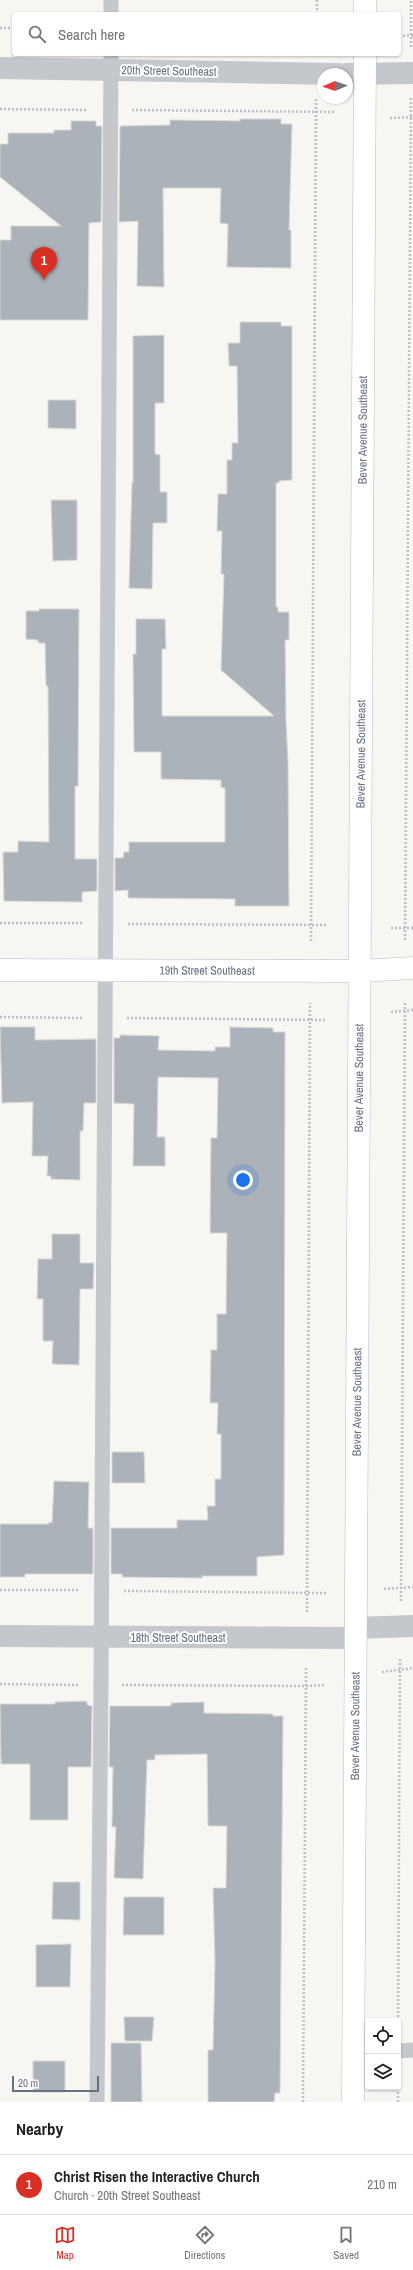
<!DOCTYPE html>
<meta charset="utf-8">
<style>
:root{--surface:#fff;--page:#f6f6f6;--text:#202124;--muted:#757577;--line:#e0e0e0;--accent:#d93025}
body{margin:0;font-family:"Archivo Narrow",sans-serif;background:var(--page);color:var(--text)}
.controls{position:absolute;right:12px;bottom:12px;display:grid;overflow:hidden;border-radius:4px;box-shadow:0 1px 3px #0004}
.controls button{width:36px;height:36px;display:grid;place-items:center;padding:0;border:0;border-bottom:1px solid var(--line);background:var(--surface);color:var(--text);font:20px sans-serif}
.compass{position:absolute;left:317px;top:68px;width:36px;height:36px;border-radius:50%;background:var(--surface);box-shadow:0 1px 3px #0004;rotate:268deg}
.scale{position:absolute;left:12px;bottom:10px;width:87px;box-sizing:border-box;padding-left:4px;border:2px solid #667183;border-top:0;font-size:11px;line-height:14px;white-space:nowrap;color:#667183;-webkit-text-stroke:3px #fff;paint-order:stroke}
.you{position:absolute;left:243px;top:1180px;width:14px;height:14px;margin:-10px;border:3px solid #fff;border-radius:50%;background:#1a73e8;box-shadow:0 0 0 6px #1a73e833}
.badge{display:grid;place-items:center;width:26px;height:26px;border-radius:50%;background:var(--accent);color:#fff;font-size:13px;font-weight:700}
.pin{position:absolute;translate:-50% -33px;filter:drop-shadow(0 1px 2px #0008)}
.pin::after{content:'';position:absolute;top:21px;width:14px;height:12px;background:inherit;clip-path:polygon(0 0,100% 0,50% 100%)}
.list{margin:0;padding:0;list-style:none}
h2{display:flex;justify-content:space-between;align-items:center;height:52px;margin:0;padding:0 16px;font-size:17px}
h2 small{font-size:13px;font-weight:400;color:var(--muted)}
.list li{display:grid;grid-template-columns:26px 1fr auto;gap:12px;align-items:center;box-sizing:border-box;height:60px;padding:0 16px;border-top:1px solid var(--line)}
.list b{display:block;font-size:15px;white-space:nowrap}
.list p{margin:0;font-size:13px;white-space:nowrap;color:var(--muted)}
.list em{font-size:13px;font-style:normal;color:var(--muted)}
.icon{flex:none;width:22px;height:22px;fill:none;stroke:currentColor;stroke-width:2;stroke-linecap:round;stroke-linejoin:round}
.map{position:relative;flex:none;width:413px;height:2102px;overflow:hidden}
.search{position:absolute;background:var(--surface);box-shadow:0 1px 3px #0004;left:12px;right:12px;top:12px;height:44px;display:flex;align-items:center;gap:10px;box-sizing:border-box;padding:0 14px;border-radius:4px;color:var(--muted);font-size:15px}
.sheet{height:112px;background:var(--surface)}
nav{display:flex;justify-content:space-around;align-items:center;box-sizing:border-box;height:56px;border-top:1px solid var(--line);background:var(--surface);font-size:11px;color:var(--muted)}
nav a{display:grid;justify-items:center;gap:2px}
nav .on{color:var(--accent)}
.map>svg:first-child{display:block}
</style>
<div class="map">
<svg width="413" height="2102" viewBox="0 0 413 2102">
<rect width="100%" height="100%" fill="#f6f6f3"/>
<!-- building -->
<path fill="#acb2b9" stroke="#d7d8d6" d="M 240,119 L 281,119 L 281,124 L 292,124 L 289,230 L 291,230 L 291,268 L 227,267 L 228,224 L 220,223 L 221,188 L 163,188 L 164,287 L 137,286 L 138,221 L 119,222 L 120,126 L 170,125 L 170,120 L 240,121 Z
M 71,121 L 96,121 L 96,126 L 102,126 L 101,222 L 89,223 L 88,320 L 0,320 L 0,240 L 11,240 L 11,226 L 61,226 L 0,177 L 0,144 L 8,144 L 8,133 L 54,133 L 54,130 L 71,130 Z
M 240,322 L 281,322 L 281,326 L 292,326 L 292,480 L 279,481 L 279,483 L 276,483 L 276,607 L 278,607 L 278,612 L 289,612 L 289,640 L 285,640 L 286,721 L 288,762 L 289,906 L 235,906 L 235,899 L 128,898 L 128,890 L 115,891 L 115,858 L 123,858 L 124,852 L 129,852 L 129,842 L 225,842 L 225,788 L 221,787 L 221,780 L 161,779 L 161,752 L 134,752 L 133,654 L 136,654 L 136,619 L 165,619 L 166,649 L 162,649 L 162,716 L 274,716 L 221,670 L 224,574 L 221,574 L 222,531 L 217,531 L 218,494 L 227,494 L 227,460 L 232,460 L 232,443 L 238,443 L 237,366 L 229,366 L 228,343 L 240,343 Z
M 164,335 L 164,403 L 155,403 L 155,454 L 160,455 L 160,492 L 167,492 L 167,523 L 153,523 L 152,589 L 129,588 L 132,483 L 133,483 L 133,336 Z
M 48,400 L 76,400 L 76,429 L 48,428 Z
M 51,500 L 77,500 L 77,560 L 53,561 Z
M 39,609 L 79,609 L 78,786 L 75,786 L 75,859 L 97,859 L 97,891 L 82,892 L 82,902 L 4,901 L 3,852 L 18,852 L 18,841 L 49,842 L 48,686 L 46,686 L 45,643 L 38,643 L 38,640 L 26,639 L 26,611 L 39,611 Z
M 0,1027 L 35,1027 L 35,1040 L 96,1039 L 96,1103 L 84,1103 L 83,1131 L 80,1131 L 80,1180 L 51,1179 L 51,1176 L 47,1176 L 48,1156 L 32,1156 L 33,1102 L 2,1103 Z
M 230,1027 L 273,1028 L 273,1032 L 285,1032 L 284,1555 L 257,1557 L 257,1576 L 202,1576 L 202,1578 L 122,1577 L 122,1574 L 111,1574 L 111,1528 L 177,1528 L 177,1520 L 208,1520 L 207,1506 L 215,1506 L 215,1479 L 221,1479 L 221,1434 L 217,1434 L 218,1403 L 210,1403 L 211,1350 L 217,1350 L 217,1314 L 226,1314 L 227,1233 L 210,1233 L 211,1138 L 217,1138 L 218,1078 L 158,1077 L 157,1137 L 165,1137 L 165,1166 L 133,1166 L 134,1104 L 114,1103 L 114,1038 L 120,1038 L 120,1035 L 159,1036 L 158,1050 L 215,1051 L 215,1047 L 230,1047 Z
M 52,1234 L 80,1234 L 80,1263 L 94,1263 L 93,1289 L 80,1289 L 79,1365 L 52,1364 L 53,1341 L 43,1341 L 43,1299 L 37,1299 L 38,1259 L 52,1259 Z
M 112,1452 L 144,1452 L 145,1483 L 112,1483 Z
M 54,1481 L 89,1482 L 88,1528 L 93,1528 L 93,1574 L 25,1574 L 25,1577 L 0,1577 L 0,1524 L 49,1524 L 49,1522 L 52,1523 Z
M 87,1701 L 87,1705 L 92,1706 L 91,1767 L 68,1767 L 68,1820 L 30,1820 L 30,1764 L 1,1764 L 0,1704 L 55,1704 L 55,1702 Z
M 204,1702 L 204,1713 L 273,1714 L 273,1716 L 283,1716 L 280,2093 L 275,2093 L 274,2102 L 208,2102 L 208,2050 L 213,2050 L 215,1962 L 213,1888 L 226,1888 L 227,1826 L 208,1826 L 207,1754 L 155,1755 L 155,1760 L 147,1760 L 143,1879 L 114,1878 L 116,1827 L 112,1827 L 113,1767 L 109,1767 L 110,1706 L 171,1706 L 171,1703 Z
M 53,1882 L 80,1882 L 80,1920 L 52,1919 Z
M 124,1897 L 164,1897 L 164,1935 L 123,1935 Z
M 71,1944 L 70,1987 L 36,1987 L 36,1945 Z
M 124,2017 L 154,2017 L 152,2041 L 125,2041 Z
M 111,2043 L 141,2043 L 142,2102 L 111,2102 Z
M 33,2061 L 65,2061 L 65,2092 L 33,2092 Z"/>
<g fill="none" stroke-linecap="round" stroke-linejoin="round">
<!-- secondary casing -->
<g stroke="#b6babf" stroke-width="23">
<g id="secondary">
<path d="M 365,14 L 365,0"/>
<path id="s1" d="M 0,970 L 359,971 L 413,968"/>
<path id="s2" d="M 353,2102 L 365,54"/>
</g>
</g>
<!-- path -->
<path stroke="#bebfc2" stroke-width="2.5" stroke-dasharray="2 2" stroke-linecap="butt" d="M 317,14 L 317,0
M 0,28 L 14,28
M 399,36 L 413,35
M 411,47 L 411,0
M 0,109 L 87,110
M 132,110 L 336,112
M 390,118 L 413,117
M 0,923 L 83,923
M 128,924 L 328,925
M 391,928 L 413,928
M 405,940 L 411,98
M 311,941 L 316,99
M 391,1012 L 413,1010
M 0,1017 L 82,1018
M 127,1018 L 327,1020
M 384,1589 L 413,1587
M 0,1590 L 79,1590
M 124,1591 L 326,1593
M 401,1601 L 405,1001
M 307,1612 L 310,1003
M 382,1672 L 413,1668
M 0,1684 L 79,1685
M 122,1685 L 306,1686 L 325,1685
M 398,2029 L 400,1657
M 303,2102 L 306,1667
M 398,2102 L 398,2087"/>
<!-- lane -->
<path stroke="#c4c7cb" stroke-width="15" d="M 111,14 L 111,0
M 398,2051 L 413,2050
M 97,2102 L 101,1685 L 111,54"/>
<!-- street -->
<path stroke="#c4c7cb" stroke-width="22" d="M 0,68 L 339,74
M 347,74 L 413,73
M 356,1628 L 413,1626
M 0,1636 L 356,1638"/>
<!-- secondary -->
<use href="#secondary" stroke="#fff" stroke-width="22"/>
</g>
<g text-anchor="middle" stroke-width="4" stroke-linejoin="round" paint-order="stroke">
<!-- street labels -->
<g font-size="12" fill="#667183" stroke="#fff">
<text transform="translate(169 71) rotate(1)" y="4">20th Street Southeast</text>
<text dy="4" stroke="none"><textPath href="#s2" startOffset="1672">Bever Avenue Southeast</textPath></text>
<text dy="4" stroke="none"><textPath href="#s2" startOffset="1348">Bever Avenue Southeast</textPath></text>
<text dy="4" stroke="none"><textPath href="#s1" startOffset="207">19th Street Southeast</textPath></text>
<text dy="4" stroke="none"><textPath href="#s2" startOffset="1024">Bever Avenue Southeast</textPath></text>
<text dy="4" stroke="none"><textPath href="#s2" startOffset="700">Bever Avenue Southeast</textPath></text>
<text x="178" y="1642">18th Street Southeast</text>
<text dy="4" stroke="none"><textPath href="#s2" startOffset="376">Bever Avenue Southeast</textPath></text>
</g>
</g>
</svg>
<div class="controls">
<button><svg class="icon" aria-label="locate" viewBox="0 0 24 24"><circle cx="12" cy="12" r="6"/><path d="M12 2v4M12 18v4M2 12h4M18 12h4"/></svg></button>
<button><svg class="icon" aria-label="layers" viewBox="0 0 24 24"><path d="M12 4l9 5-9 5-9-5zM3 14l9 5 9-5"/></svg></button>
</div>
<svg class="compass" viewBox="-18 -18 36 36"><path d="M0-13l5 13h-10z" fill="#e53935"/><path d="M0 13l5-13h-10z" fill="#757577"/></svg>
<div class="scale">20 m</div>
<div class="you"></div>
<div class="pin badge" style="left:44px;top:280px">1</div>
<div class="search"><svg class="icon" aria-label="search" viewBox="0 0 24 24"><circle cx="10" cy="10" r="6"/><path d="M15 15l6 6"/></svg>Search here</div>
</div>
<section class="sheet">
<h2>Nearby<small></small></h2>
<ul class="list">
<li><span class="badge">1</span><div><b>Christ Risen the Interactive Church</b><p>Church · 20th Street Southeast</p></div><em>210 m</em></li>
</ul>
</section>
<nav>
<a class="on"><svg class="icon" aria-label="map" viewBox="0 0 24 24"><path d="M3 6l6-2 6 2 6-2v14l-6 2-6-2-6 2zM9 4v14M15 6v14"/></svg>Map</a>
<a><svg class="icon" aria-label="directions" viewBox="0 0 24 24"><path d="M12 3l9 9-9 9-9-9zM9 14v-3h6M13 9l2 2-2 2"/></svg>Directions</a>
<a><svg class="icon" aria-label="saved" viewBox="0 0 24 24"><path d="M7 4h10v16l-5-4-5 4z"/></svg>Saved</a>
</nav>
